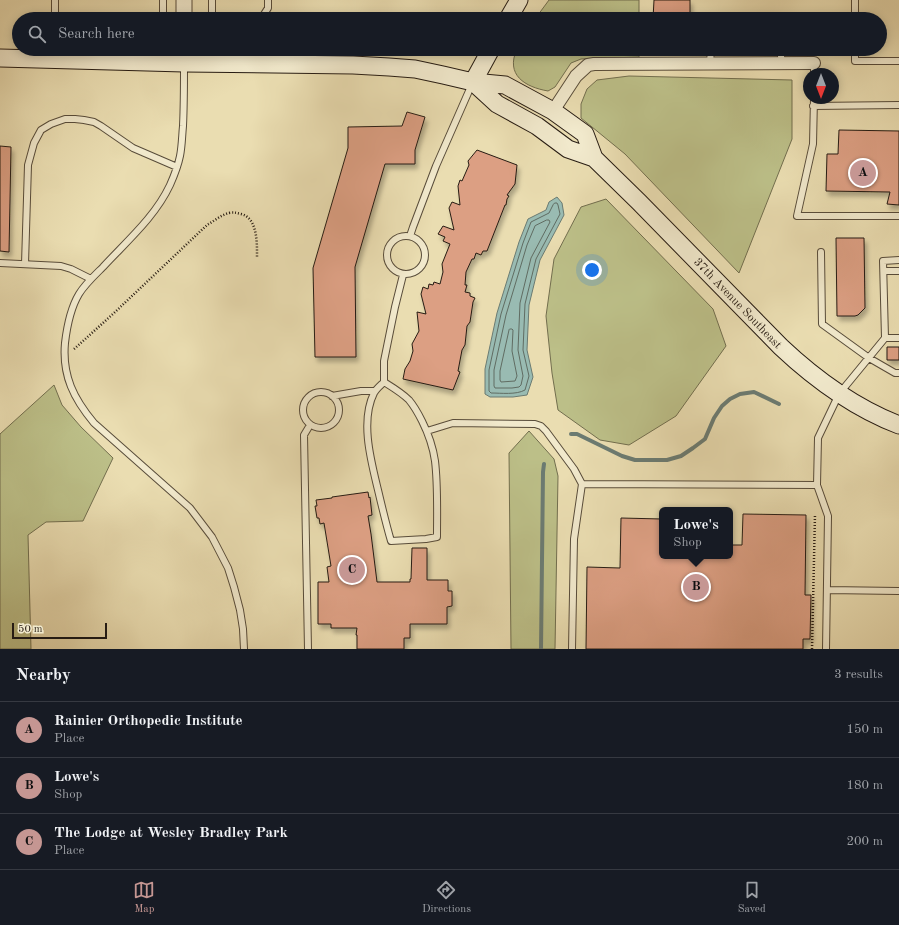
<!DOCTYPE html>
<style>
:root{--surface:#171b24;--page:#242831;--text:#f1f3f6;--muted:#9ea1a6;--line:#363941;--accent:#c59692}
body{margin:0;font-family:"Old Standard TT",serif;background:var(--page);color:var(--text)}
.compass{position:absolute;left:803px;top:68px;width:36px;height:36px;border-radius:50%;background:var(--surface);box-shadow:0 2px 10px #0003;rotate:180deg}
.scale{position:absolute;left:12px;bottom:10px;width:95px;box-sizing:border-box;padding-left:4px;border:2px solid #271c13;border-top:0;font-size:11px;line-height:14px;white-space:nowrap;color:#271c13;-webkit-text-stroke:3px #f1e9cc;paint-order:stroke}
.you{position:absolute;left:592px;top:270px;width:14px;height:14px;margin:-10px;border:3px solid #fff;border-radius:50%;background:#1a73e8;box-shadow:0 0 0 6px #1a73e833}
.badge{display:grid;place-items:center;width:26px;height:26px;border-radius:50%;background:var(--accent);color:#111;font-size:13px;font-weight:700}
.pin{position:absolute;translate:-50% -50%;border:2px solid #fff;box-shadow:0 1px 4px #0006}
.popup{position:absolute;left:659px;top:507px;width:74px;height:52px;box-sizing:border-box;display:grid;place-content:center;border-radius:6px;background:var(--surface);filter:drop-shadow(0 1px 3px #0005);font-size:13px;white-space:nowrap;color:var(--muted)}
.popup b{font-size:15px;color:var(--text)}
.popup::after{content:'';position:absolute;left:50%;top:100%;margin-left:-8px;border:8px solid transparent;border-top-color:var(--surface)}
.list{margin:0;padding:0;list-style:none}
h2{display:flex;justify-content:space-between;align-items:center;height:52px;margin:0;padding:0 16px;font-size:17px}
h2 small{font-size:13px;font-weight:400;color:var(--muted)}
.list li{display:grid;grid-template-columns:26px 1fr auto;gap:12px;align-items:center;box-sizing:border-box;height:56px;padding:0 16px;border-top:1px solid var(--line)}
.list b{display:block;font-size:15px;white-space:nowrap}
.list p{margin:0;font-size:13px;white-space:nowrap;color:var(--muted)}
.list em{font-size:13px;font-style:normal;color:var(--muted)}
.icon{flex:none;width:22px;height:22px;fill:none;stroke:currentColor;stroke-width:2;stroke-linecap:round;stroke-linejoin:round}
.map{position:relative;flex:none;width:899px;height:649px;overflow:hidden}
.search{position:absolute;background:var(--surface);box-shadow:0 2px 10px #0003;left:12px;right:12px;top:12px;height:44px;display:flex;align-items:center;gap:10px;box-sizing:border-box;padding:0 14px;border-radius:22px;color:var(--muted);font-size:15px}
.sheet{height:220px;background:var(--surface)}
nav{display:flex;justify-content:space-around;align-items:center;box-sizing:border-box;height:56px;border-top:1px solid var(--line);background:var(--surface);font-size:11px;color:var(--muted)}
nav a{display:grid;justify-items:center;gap:2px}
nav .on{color:var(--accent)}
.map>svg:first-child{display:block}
</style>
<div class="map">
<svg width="899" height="649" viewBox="0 0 899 649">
<defs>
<filter id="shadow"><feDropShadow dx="2.5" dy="4.5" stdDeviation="2" flood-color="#0004"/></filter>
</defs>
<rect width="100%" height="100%" fill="#eaddb1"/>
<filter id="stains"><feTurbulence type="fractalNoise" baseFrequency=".005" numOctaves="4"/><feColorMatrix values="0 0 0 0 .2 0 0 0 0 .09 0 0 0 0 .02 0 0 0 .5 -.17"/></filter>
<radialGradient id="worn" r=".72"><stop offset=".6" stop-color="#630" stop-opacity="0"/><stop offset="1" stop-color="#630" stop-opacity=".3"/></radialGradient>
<!-- green -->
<path fill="#bcbf88" stroke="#726e4e" d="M 549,0 L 639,0 L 639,19 L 535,19 Z
M 517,49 L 639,49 L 639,57 L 581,59 L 571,63 L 555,87 L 548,91 C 525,87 505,75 517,49 Z
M 629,76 L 792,80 L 792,139 L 739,273 L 625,154 L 581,118 L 581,104 L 587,89 L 597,80 Z
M 606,199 L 713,309 L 726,346 L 676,416 L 629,445 L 600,440 L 558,410 L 552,373 L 546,316 L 554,259 L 581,207 Z
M 54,385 L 62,405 L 81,427 L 113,458 L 83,521 L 46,522 L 28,535 L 31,649 L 0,649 L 0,434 Z
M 529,431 L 554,459 L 558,476 L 555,649 L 511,649 L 509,453 Z"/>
<!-- water -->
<path fill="#99bbb2" stroke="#6b7b72" d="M 557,197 L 562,203 L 564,215 L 540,260 L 529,305 L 527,350 L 533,377 L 527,395 L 513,397 L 490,397 L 485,394 L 485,369 L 497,313 L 519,242 L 528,219 L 546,210 L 549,202 Z"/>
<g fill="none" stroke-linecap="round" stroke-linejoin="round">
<!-- shore -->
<path stroke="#606c62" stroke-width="1" d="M 555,203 L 557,203 L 558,205 L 560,214 L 536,259 L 525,304 L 523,350 L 529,376 L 525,390 C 516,395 501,393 491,393 L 489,391 L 489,370 L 501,314 L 523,243 L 531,222 L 549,213 L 553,205 Z
M 547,220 L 549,220 L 550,222 L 531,258 L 520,303 L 518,350 L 523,376 L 521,385 L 519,387 L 512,388 L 495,388 L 494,386 L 494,370 L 506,315 L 527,245 L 535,226 Z
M 510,329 L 512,329 L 513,330 L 512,351 L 517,376 L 515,381 L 501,382 L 500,380 L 500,371 L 509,330 Z"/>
<!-- stream -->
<path stroke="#6b7b72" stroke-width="4" d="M 571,434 L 577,434 L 622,456 L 635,460 L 667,460 L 681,456 L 693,448 L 705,439 L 714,418 L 722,406 L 730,399 L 740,394 L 754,392 L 779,404
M 541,649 L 543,472 L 544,464"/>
</g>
<!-- building -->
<path fill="#dc9f83" stroke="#271c13" filter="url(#shadow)" d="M 654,0 L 690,0 L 690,19 L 653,19 Z
M 407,112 L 425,117 L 415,150 L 415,164 L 385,164 L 355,267 L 356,357 L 315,357 L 313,268 L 348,148 L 348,127 L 402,126 Z
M 839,130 L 899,131 L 899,205 L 887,204 L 890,192 L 826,191 L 827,154 L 838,154 Z
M 0,146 L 11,147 L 9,252 L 0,251 Z
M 477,150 L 517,165 L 515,184 L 507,195 L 509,196 L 507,199 L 506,205 L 505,205 L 487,251 L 483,251 L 481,255 L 476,253 L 474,259 L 472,259 L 466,272 L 465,285 L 467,285 L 465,292 L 470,293 L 470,296 L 475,298 L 473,302 L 470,322 L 467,326 L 465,345 L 462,350 L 458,371 L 460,372 L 453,390 L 403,379 L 405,369 L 410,361 L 413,351 L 412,344 L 419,331 L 417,312 L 426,314 L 421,294 L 423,287 L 428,289 L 429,284 L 433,285 L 434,282 L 440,284 L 443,272 L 442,264 L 450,244 L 443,241 L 445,237 L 438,234 L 443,226 L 454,230 L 449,208 L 452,202 L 460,205 L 458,186 L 460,180 L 462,181 L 469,165 L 468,161 Z
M 836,238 L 864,238 L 865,308 L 858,315 L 855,316 L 837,316 Z
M 887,347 L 899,347 L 899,360 L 887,360 Z
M 368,492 L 369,498 L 370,497 L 372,515 L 368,516 L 371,534 L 377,582 L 410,582 L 410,579 L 411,579 L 412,548 L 427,548 L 427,580 L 448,580 L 448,591 L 452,591 L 452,606 L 447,607 L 447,624 L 410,624 L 410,638 L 404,638 L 404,649 L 357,649 L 357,635 L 356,635 L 357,628 L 331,628 L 331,624 L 318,624 L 318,582 L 329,582 L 327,567 L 331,566 L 324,523 L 320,524 L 319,518 L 317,518 L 315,506 L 317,506 L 316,500 L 332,498 L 332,497 Z
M 743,514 L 806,515 L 805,595 L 811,595 L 810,639 L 803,639 L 803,649 L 586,649 L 587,567 L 620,568 L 621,518 L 662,519 L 662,556 L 730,556 L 730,545 L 742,545 Z"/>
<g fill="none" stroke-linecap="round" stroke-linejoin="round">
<!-- service casing -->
<g stroke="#584c3a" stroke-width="8">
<path id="service" d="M 55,0 L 55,19
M 108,19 L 108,18 L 163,18 L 163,0
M 212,19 L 212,0
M 261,19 L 268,8 L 268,0
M 855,19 L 855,0
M 780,49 L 782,63
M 855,49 L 855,61 L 899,61
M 108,59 L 108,49
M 710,63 L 711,49
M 184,65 C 184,85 184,105 183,126 C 182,136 182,146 180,156 C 178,166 174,176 170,185 C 155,217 127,241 103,267 C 95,275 85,284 79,294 C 70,309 67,326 65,343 C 62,376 74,399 94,423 L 190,508 L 212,537 L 228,568 L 234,587 L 240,610 L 243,629 L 244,649
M 814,74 L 814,63
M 814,98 L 813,144 L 797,216 L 899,216
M 813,106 L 899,105
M387 255a19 19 0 1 1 38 0a19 19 0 1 1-38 0Z
M 410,236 L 413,227 L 436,166 L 472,84
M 821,252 L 822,324 L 869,358 L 895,373 L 899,373
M 0,263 L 61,266 L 71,269 L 91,279
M 25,264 L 28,165 L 34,143 L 41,130 L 51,124 L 65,119 L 75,119 L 84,120 L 94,122 L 101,126 L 133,148 L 177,167
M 884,271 L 899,271
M 885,338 L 899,338
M 384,382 C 392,387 402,393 409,400 C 414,406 418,413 422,421 C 428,433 433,447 435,461 C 438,486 437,512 437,537 L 426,539 L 391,541 C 386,524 382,507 378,490 C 371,461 360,421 374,393 C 376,389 381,385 384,382 L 384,361 L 395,307 L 403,275
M303 410a18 18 0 1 1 36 0a18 18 0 1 1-36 0Z
M 332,396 L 361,391 L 374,391
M 427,431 L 453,423 L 535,424 L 541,426 L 546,431 L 574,469 L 582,484
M 827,590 L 899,591
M 308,649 L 304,435 L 310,425
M 572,649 L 574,539 L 582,484 L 817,485
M 826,649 L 828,516 L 817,485 L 818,438 L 839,394 L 885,338 L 883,261 L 899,260"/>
</g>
<!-- minor casing -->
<g stroke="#584c3a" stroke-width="14">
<path id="minor" d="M 553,111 L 576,76 L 588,65 L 594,64 L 814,63"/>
</g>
<!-- tertiary casing -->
<g stroke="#584c3a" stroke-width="17">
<path id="tertiary" d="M 184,19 L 184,0
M 184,63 L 184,49"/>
</g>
<!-- secondary casing -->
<g stroke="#271c13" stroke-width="19">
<path id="secondary" d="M 508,19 L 519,0
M 0,58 L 184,63 L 353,65 L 389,67 L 415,69 L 443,75 L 473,82 L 505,85 L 553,111 L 585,134 L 594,158
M 473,82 L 497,104 L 537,126 L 568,149 L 594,158 L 639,202 L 781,347 C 815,379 855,408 899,425
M 473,82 L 491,49"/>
</g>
<!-- path -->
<path stroke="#271c13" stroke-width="2.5" stroke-dasharray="1 2" stroke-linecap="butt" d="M 74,349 L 113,314 L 207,225 C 214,221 221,215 229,213 C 234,212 237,213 241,214 C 258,218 257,244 257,258
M 812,649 L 815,514"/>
<!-- service -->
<use href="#service" stroke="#f1e9cc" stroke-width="6"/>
<!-- minor -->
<use href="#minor" stroke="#f1e9cc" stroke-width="12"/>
<!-- tertiary -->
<use href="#tertiary" stroke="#f1e9cc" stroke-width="15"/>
<!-- secondary -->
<use href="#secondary" stroke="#f1e9cc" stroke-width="17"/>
</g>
<g text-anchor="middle" stroke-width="4" stroke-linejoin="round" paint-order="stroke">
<!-- street labels -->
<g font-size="12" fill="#271c13" stroke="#f1e9cc">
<text transform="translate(738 303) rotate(46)" y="4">37th Avenue Southeast</text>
</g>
</g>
<rect width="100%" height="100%" filter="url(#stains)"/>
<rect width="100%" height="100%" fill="url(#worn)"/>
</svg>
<svg class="compass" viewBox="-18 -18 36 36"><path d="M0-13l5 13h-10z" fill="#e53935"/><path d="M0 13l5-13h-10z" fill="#9ea1a6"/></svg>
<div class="scale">50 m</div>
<div class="you"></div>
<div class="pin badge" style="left:863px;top:173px">A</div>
<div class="pin badge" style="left:696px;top:587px">B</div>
<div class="popup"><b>Lowe's</b>Shop</div>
<div class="pin badge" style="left:352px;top:570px">C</div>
<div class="search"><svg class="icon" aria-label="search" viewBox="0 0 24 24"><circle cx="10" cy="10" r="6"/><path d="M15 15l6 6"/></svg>Search here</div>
</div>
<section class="sheet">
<h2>Nearby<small>3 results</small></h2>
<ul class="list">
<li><span class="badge">A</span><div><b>Rainier Orthopedic Institute</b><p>Place</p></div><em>150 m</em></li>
<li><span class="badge">B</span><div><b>Lowe's</b><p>Shop</p></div><em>180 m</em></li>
<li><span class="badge">C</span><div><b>The Lodge at Wesley Bradley Park</b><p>Place</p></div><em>200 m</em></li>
</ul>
</section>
<nav>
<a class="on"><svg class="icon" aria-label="map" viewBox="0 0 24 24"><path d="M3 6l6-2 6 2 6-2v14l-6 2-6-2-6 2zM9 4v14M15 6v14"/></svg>Map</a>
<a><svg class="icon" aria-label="directions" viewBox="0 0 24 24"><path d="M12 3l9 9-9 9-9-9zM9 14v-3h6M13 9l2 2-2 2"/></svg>Directions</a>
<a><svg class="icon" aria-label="saved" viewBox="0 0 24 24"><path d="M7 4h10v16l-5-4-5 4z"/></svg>Saved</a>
</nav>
